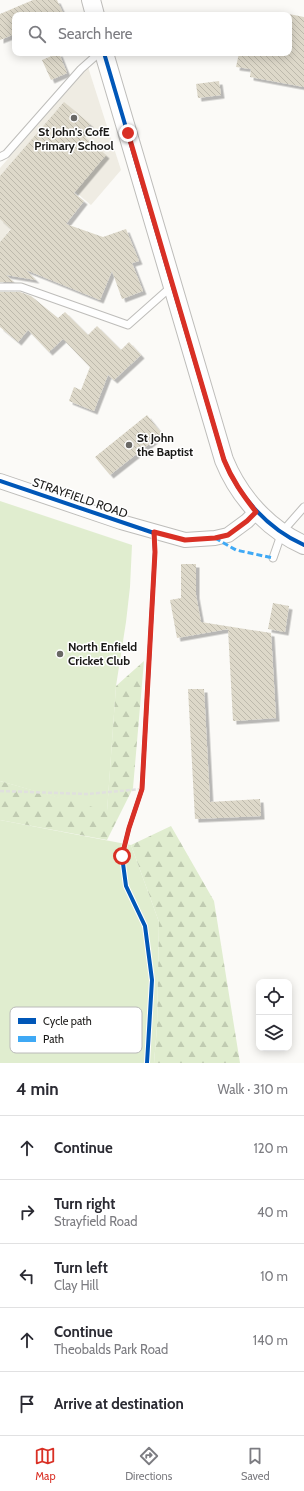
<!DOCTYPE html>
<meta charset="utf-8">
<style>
:root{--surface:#fff;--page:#f2f2f3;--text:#2b2b33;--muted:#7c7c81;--line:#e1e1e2;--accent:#d93025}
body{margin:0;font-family:Cabin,sans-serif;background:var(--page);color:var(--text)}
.controls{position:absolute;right:12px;bottom:12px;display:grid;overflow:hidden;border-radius:8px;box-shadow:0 2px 10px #0003}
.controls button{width:36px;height:36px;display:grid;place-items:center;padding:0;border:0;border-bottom:1px solid var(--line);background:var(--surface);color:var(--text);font:20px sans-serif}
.stop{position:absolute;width:12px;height:12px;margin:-9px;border:3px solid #d93025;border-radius:50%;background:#fff}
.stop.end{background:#d93025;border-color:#fff;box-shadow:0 1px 4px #0008}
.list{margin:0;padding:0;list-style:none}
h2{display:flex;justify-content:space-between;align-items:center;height:52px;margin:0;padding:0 16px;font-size:17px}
h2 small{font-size:13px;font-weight:400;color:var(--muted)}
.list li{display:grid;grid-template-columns:26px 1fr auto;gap:12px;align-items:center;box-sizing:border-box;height:64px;padding:0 16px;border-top:1px solid var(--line)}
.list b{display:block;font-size:15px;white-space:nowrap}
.list p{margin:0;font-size:13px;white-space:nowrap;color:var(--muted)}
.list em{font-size:13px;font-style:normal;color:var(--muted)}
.icon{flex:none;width:22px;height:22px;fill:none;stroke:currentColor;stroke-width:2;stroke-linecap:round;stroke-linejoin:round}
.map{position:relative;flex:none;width:304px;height:1063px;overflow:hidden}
.search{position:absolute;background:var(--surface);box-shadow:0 2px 10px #0003;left:12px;right:12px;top:12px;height:44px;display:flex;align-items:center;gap:10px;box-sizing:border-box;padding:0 14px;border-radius:8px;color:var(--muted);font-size:15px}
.sheet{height:372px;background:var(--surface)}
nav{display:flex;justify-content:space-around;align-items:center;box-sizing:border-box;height:56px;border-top:1px solid var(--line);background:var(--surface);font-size:11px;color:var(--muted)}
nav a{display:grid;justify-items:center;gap:2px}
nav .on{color:var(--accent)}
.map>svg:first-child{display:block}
</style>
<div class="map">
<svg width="304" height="1063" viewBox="0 0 304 1063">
<defs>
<pattern id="forest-firs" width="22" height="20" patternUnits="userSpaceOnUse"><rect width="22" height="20" fill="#e0edcf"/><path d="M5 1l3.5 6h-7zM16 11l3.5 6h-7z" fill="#c0cbb1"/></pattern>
<pattern id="building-back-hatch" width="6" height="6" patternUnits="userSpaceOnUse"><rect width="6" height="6" fill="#ddd8c9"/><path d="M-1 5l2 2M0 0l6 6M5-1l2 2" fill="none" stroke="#bdb9ac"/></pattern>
<filter id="shadow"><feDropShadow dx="3.5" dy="3.5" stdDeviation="0" flood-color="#0004"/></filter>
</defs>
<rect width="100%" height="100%" fill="#fbfaf7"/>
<!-- built -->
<path fill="#efece3" d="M 88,67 L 121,170 L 91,205 L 54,174 L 0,242 L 0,168 Z"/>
<!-- green -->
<path fill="#e0edcf" d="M 0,501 L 132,545 L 130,587 L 126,622 L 116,686 L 107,812 L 0,781 Z
M 0,820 L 131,845 L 159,922 L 157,1027 L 154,1063 L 0,1063 Z"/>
<!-- forest -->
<path fill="url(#forest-firs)" d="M 144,661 L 133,788 L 107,840 L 0,820 L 0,781 L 107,811 L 116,686 Z
M 171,826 L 214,901 L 240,1063 L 154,1063 L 157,1027 L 159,922 L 131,845 Z"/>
<!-- building -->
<path fill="url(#building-back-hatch)" filter="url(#shadow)" d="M 33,0 L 57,0 L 64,15 L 15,15 L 15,34 L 0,40 L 0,14 Z
M 289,14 L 304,17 L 304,87 L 250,77 L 251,69 L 236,67 L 239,53 L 289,53 Z
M 59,53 L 67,73 L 51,80 L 42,60 Z
M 219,81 L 221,95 L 198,98 L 196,84 Z
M 64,102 L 90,124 L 81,134 L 106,155 L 74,193 L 84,201 L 66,224 L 103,237 L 126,229 L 139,261 L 132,263 L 143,291 L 122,299 L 112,271 L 100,300 L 26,270 L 36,280 L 6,275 L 14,282 L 0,282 L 0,242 L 11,229 L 0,219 L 0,176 Z
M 0,292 L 20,292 L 31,296 L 58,318 L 65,312 L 88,335 L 97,326 L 121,350 L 129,342 L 141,355 L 114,380 L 108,375 L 94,411 L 69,401 L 74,387 L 81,390 L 90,367 L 63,339 L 49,352 L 28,330 L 18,342 L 0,327 Z
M 147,415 L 162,434 L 110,475 L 95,457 Z
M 181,564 L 196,564 L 196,595 L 201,622 L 271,633 L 276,718 L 233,721 L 228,629 L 177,638 L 170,600 L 181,598 Z
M 273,603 L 289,606 L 285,632 L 268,629 Z
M 188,689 L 204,689 L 210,802 L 260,799 L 261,816 L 195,819 Z"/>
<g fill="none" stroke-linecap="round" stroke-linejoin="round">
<!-- service casing -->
<g stroke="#bebdba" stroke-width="9">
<path id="service" d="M 0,157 L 6,154 L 81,69 L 99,53
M 0,287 L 21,287 L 128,325 L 172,286
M 273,558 L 282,532 L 304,507"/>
</g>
<!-- minor casing -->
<g stroke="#bebdba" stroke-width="16">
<path id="minor" d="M 0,481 L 121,522 L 185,540 L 215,538 L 228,535 L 247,521 L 256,512"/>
</g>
<!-- tertiary casing -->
<g stroke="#bebdba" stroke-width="20">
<path id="tertiary" d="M 91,0 L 95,15
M 104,53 L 224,460 C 239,497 268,529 304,545"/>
</g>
<!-- path -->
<path stroke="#e0e0de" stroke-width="2.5" stroke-dasharray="4 2" stroke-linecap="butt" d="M 0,791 L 87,794 L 142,789"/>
<!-- service -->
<use href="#service" stroke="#fefefe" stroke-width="7"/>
<!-- minor -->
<use href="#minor" stroke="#fefefe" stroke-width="14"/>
<!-- tertiary -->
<use href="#tertiary" stroke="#fefefe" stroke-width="18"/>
<!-- quiet -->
<path stroke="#3fa9f5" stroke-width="3" stroke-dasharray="6 3" stroke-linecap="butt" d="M 215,538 L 236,550 L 273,558"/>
<!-- cycleway casing -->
<g stroke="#fff" stroke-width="6">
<path id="cycleway" d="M 104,53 L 224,460 C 239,497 268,529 304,545
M 0,481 L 154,533 L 155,552 L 142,789 L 129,828 L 122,856 L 126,886 L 145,926 L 152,980 L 147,1063"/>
</g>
<!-- cycleway -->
<use href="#cycleway" stroke="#0057b8" stroke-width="4"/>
</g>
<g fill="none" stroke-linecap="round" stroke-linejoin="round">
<!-- route -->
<path stroke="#d93025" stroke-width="5" d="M 122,856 L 129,828 L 142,789 L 155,552 L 154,532 L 185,540 L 215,538 L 228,535 L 247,521 L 256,512 C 243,495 232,480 224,460 L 128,133"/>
</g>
<!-- markers -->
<g fill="#696865" stroke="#fff" stroke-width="1.5">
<circle cx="74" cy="118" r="4"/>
<circle cx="129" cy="445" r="4"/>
<circle cx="60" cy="654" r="4"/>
</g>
<g text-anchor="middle" stroke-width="3" stroke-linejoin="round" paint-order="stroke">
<!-- poi labels -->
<g font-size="12" font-weight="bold" fill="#1a1917" stroke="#fff" text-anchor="start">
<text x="74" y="136" text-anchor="middle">St John's CofE<tspan x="74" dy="14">Primary School</tspan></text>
<text x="137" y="442">St John<tspan x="137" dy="14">the Baptist</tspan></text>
<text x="68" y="651">North Enfield<tspan x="68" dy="14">Cricket Club</tspan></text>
</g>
<!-- street labels -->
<g font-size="12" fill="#1a1917" stroke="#fff">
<text transform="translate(80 498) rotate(19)" y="4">STRAYFIELD ROAD</text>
</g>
</g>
<!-- legend -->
<rect x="10" y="1007" width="132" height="46" rx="6" fill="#fff" stroke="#babab9" stroke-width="1"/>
<rect x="18" y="1018" width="18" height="6" fill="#0057b8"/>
<rect x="18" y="1036" width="18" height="6" fill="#3fa9f5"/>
<g font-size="11" fill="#1a1917">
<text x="43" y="1025">Cycle path</text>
<text x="43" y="1043">Path</text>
</g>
</svg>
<div class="controls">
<button><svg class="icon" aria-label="locate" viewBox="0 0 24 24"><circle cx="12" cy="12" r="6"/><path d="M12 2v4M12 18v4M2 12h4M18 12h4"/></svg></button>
<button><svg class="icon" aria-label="layers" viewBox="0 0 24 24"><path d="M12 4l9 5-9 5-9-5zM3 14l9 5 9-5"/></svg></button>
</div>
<div class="stop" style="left:122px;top:856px"></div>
<div class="stop end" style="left:128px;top:133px"></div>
<div class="search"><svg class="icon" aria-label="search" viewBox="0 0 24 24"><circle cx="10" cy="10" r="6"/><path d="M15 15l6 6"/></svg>Search here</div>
</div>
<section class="sheet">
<h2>4 min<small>Walk · 310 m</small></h2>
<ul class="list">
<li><svg class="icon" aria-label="ahead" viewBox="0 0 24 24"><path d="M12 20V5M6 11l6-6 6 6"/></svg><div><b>Continue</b></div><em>120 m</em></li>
<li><svg class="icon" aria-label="right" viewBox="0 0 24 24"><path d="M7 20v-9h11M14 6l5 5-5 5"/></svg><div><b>Turn right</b><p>Strayfield Road</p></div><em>40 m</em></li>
<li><svg class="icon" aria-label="left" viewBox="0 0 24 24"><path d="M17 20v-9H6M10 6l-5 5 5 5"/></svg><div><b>Turn left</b><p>Clay Hill</p></div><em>10 m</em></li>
<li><svg class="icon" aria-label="ahead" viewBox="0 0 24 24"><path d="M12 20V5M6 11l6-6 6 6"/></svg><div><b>Continue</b><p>Theobalds Park Road</p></div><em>140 m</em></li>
<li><svg class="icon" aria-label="arrive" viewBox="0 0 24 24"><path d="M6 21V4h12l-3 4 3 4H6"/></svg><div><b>Arrive at destination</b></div></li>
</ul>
</section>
<nav>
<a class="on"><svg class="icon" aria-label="map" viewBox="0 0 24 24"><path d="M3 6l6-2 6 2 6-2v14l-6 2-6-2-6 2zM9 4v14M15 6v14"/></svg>Map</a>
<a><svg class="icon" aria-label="directions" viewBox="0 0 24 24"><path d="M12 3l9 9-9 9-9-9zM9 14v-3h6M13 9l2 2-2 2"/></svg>Directions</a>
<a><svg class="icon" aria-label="saved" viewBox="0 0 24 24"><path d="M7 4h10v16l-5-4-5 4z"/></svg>Saved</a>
</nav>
